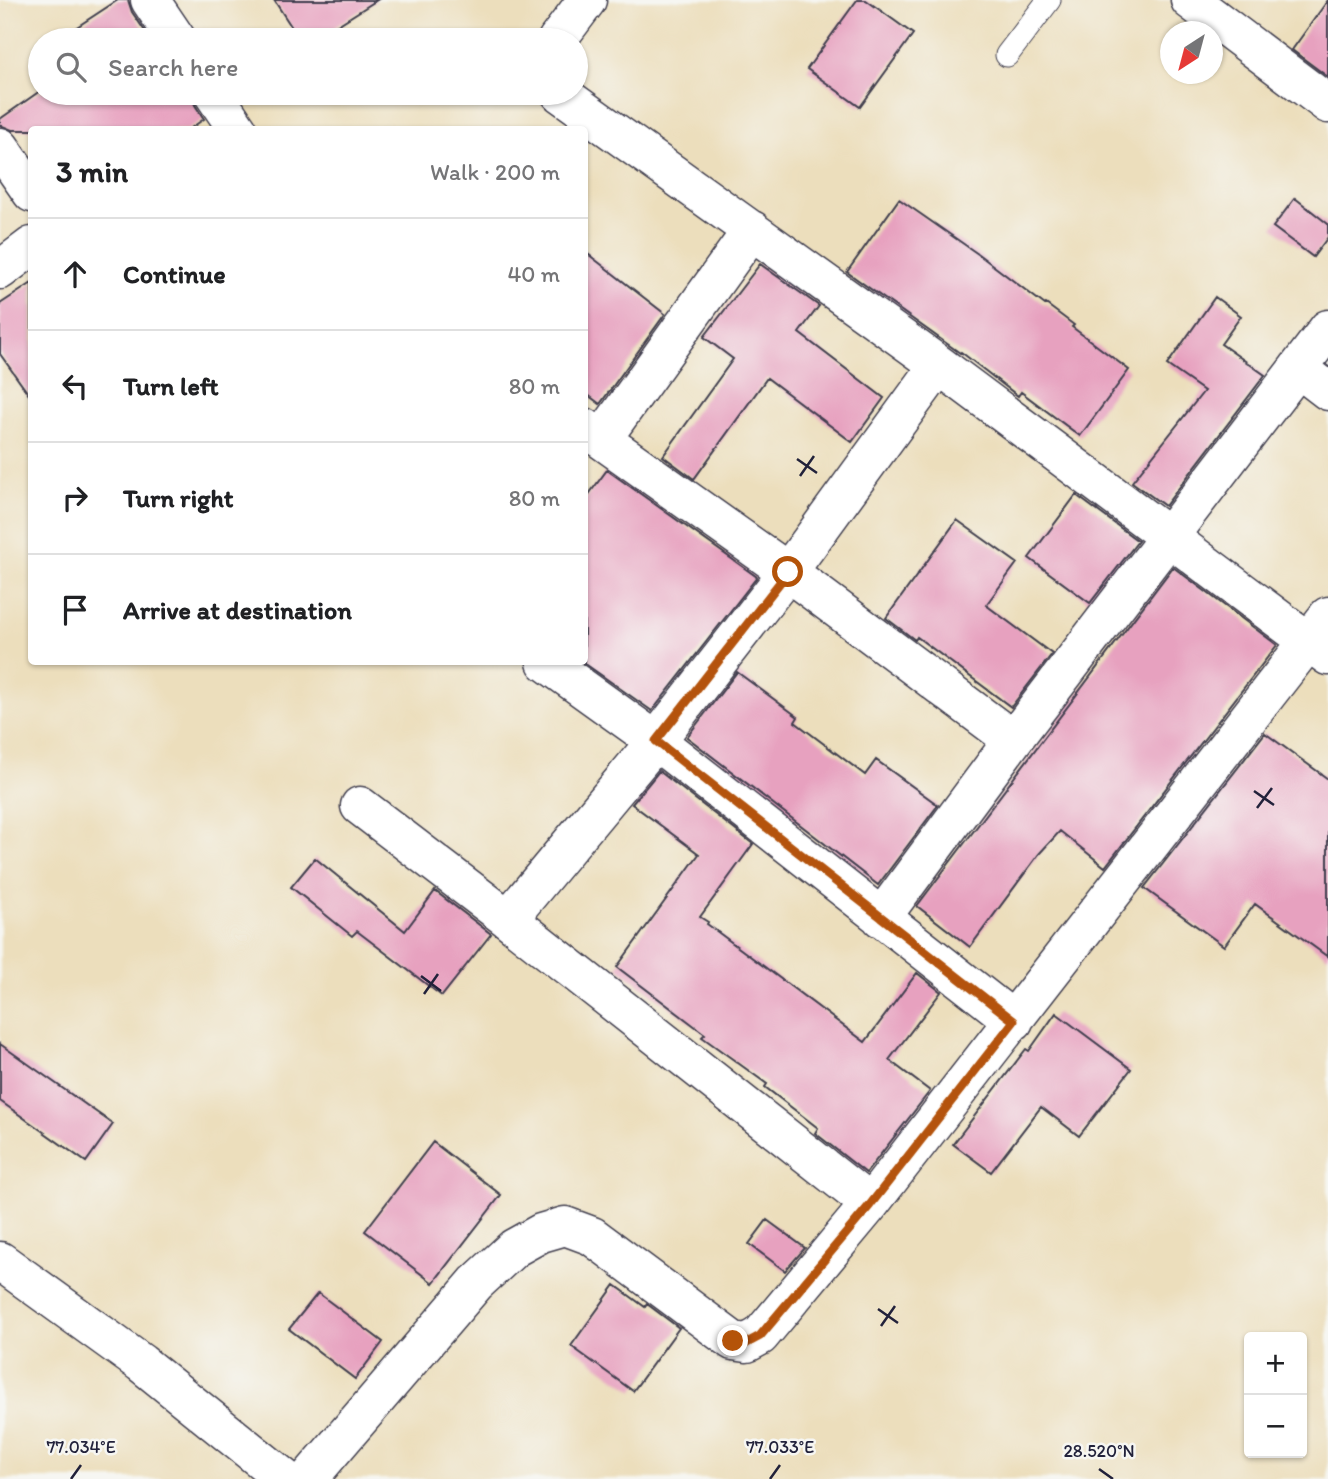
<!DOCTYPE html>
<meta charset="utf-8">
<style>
:root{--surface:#fff;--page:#f2f2f2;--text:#202124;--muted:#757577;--line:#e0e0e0}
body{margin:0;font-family:Itim,sans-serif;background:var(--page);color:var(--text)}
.controls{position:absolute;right:21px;bottom:21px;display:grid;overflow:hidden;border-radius:7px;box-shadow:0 2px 5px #0004}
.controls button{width:63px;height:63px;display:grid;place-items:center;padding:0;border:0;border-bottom:2px solid var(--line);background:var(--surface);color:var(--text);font:35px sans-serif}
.compass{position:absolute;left:1160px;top:21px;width:63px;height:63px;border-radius:50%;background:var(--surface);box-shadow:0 2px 5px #0004;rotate:216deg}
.stop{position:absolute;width:21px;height:21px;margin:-16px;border:5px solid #b45309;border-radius:50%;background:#fff}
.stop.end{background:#b45309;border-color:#fff;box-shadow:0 2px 7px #0008}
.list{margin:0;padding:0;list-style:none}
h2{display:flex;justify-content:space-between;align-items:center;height:91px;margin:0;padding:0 28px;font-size:30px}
h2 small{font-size:23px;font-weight:400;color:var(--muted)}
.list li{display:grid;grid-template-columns:46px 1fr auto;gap:21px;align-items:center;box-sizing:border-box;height:112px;padding:0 28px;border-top:2px solid var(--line)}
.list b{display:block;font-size:26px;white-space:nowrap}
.list em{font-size:23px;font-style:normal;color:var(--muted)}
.icon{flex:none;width:38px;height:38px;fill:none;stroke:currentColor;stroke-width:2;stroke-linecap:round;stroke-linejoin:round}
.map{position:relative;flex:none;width:1328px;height:1479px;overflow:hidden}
.search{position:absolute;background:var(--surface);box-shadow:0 2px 5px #0004;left:28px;top:28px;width:560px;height:77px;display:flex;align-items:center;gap:18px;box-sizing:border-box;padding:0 24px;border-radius:38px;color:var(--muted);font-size:26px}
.panel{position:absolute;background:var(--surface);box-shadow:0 2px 5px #0004;left:28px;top:126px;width:560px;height:539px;border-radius:7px}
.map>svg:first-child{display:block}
</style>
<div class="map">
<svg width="1328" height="1479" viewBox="0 0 1328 1479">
<rect width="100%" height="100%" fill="#f6f6f2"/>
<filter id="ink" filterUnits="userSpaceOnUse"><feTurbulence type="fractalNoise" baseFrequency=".0143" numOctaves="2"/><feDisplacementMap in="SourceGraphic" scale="14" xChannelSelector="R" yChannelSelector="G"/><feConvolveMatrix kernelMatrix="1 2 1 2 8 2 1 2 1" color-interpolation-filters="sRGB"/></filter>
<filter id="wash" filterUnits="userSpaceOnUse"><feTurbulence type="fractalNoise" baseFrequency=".00686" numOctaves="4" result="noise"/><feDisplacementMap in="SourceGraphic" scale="28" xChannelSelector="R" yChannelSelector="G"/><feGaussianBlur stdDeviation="1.57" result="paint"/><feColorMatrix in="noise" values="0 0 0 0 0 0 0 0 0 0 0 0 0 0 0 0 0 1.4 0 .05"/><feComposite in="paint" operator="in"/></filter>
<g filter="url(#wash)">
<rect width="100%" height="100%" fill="#ecdebc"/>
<g id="blocks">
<!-- building -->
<path fill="#e7a1bf" d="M 118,0 L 128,0 L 132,12 L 151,40 L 57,40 Z
M 274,0 L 377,0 L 333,28 L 342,40 L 300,40 Z
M 857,0 L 866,0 L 913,34 L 860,107 L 807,69 Z
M 1328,0 L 1328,77 L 1292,50 Z
M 40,91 L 191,93 L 195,105 L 204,119 L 188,130 L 12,130 L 0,125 L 0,119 Z
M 1295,198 L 1328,224 L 1328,237 L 1313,257 L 1273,227 Z
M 899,199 L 978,254 L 1045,305 L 1046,304 L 1074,325 L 1072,327 L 1129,370 L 1080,436 L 1021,392 L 1018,396 L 961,352 L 960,353 L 847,272 Z
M 584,251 L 665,314 L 600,404 L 584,392 Z
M 760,264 L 819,306 L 799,333 L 884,398 L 852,442 L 767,378 L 694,479 L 663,456 L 733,359 L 704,337 Z
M 32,283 L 32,399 L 0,354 L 0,304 Z
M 1215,297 L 1241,316 L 1221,344 L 1265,375 L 1165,506 L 1132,482 L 1204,391 L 1167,365 Z
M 607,470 L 757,577 L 652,711 L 584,663 L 584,501 Z
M 1076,495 L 1138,541 L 1090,603 L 1029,558 Z
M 957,520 L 1017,563 L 986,605 L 1052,654 L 1011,707 L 917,637 L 915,640 L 886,618 Z
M 1173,567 L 1277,645 L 1105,867 L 1060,831 L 1039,854 L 970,947 L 917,906 Z
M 737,672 L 798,717 L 795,722 L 865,775 L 876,760 L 938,805 L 878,885 L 687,737 Z
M 1265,733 L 1328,779 L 1328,957 L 1255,904 L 1224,946 L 1144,888 Z
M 659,771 L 753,844 L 700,917 L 708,922 L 707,924 L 865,1042 L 917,973 L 941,992 L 889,1060 L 930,1091 L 866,1173 L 815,1133 L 818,1128 L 765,1087 L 767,1084 L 702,1037 L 705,1034 L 617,967 L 699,854 L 632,804 Z
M 315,858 L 405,931 L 435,891 L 491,934 L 442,996 L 357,931 L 352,936 L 291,887 Z
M 1056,1013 L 1131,1069 L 1079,1136 L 1041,1107 L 991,1172 L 953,1144 L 1026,1049 L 1029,1051 Z
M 0,1044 L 113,1124 L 86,1162 L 0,1101 Z
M 433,1142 L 501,1195 L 433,1283 L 365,1231 Z
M 767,1220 L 805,1248 L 785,1271 L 749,1244 Z
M 615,1285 L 645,1307 L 647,1304 L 679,1328 L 633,1391 L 571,1346 Z
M 318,1293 L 383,1342 L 355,1379 L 289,1329 Z"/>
</g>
</g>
<g filter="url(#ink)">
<use href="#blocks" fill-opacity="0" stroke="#403e4e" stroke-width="2"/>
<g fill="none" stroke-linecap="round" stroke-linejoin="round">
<!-- lane casing -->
<g stroke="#403e4e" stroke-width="25">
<path id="lane" d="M 1007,55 L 1049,0"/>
</g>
<!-- street casing -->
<g stroke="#403e4e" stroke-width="41">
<path id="street" d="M 150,0 L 177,40
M 1190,0 L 1328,104
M 557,40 L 587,0
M 213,93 L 238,130
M 560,93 L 939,365 L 1328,656
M 0,147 L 32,193
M 0,270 L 32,246
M 1298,368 L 1328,391
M 584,427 L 788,572 L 1013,740
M 602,439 L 752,230
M 546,662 L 656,741 L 1014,1021
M 360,806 L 508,919 L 870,1204
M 881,918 L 1013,740 L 1328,329
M 508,919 L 656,741 L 788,572 L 939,365
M 0,1261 L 141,1363 L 285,1479
M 308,1479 L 476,1283 L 514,1248 L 541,1233 L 565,1226 L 592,1236 L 733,1341 L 747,1343 L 760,1336 L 870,1204 L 1328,616"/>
</g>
<!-- lane -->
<use href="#lane" stroke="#fff" stroke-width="23"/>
<!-- street -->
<use href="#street" stroke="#fff" stroke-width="38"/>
</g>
</g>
<g fill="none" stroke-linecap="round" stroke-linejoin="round" filter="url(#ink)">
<!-- route -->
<path stroke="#b45309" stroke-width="9" d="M 733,1341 L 747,1343 L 760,1336 L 870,1205 L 1014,1021 L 656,741 L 788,572"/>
</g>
<!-- ticks -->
<path fill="none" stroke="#22223b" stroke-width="2.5" d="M 797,459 L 817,473M 800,476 L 814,456M 1254,791 L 1274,805M 1257,808 L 1272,788M 421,976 L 441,991M 424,994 L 438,974M 878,1309 L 898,1323M 881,1326 L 895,1306M 1099,1469 L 1113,1479M 71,1479 L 81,1465M 770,1479 L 780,1465"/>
<g font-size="18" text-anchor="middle" fill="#22223b" stroke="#f6f6f2" stroke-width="5" stroke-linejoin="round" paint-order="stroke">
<text x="81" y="1453">77.034°E</text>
<text x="780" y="1453">77.033°E</text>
<text x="1099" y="1457">28.520°N</text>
</g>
</svg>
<div class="controls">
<button>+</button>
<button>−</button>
</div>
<svg class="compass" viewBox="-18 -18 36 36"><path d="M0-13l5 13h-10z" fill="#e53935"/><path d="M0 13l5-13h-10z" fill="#757577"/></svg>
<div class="stop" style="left:788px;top:572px"></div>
<div class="stop end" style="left:733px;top:1341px"></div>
<div class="search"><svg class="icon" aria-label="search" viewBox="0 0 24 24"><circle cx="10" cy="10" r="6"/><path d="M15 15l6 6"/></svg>Search here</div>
<section class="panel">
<h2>3 min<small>Walk · 200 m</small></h2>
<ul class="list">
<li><svg class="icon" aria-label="ahead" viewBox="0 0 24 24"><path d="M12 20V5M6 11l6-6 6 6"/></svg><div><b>Continue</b></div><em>40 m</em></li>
<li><svg class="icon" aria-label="left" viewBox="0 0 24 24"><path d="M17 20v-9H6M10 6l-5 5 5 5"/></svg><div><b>Turn left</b></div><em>80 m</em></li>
<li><svg class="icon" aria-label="right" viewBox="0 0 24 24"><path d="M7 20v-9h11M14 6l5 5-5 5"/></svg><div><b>Turn right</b></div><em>80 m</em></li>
<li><svg class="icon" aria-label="arrive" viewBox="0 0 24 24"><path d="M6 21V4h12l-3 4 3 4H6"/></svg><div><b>Arrive at destination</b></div></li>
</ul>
</section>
</div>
